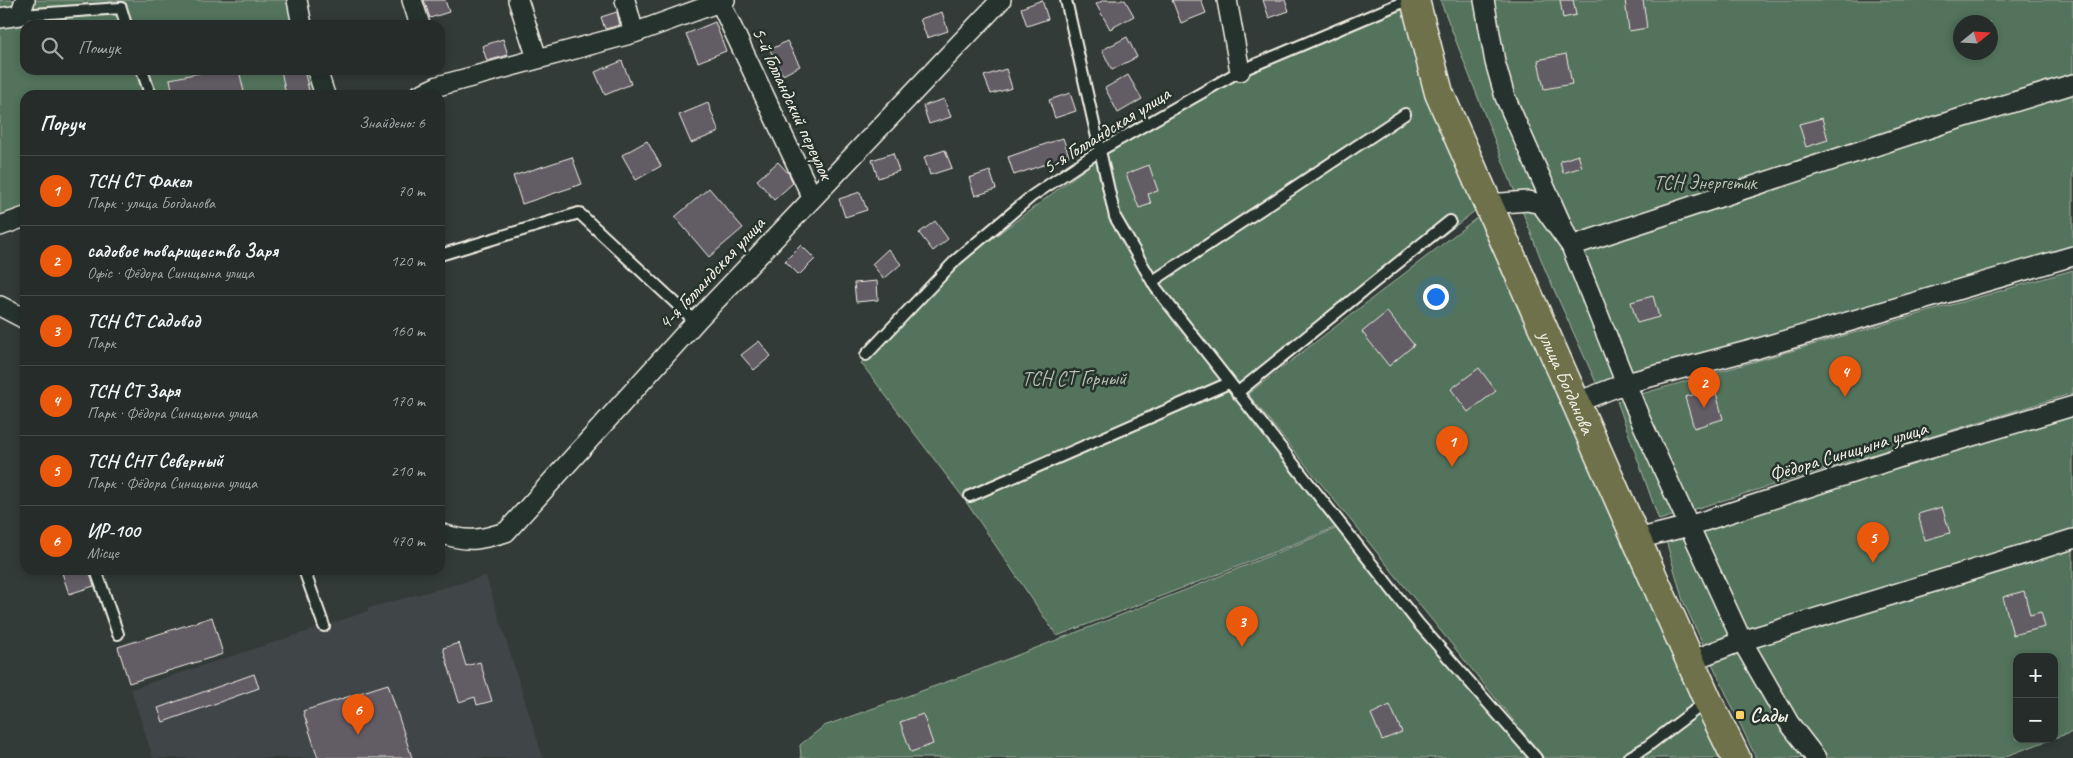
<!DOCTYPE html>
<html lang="uk">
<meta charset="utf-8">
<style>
:root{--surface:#262c2a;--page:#323836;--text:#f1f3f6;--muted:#a4a7a8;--line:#424847;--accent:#ea580c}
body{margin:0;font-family:Caveat,sans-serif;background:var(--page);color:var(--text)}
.controls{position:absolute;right:15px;bottom:15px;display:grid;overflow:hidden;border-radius:10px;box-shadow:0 2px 8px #0003}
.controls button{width:45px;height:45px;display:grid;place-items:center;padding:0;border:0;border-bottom:1px solid var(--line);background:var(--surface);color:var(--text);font:25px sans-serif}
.compass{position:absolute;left:1953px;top:15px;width:45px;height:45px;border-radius:50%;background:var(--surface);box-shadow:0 2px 8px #0003;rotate:72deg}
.you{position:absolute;left:1435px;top:296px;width:18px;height:18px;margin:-12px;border:4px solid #fff;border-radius:50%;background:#1a73e8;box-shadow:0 0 0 8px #1a73e833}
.badge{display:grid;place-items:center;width:32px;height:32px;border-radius:50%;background:var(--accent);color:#fff;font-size:16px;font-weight:700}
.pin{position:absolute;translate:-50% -41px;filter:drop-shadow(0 1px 2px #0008)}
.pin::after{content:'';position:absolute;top:26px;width:18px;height:15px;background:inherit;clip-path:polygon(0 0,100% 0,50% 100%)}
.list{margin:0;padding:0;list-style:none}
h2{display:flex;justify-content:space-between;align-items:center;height:65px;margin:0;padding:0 20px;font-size:21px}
h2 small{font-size:16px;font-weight:400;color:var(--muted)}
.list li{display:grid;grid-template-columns:32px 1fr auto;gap:15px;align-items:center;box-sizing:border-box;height:70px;padding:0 20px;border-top:1px solid var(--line)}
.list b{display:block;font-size:19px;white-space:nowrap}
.list p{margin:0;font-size:16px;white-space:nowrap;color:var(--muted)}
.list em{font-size:16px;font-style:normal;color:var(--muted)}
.icon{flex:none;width:28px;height:28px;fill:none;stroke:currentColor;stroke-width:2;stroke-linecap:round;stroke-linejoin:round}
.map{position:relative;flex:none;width:2073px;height:758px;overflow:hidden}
.search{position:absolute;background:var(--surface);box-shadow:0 2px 8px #0003;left:20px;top:20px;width:425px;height:55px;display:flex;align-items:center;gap:12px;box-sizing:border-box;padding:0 18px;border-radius:15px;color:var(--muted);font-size:19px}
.panel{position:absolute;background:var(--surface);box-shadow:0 2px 8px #0003;left:20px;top:90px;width:425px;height:485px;border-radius:15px}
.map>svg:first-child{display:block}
</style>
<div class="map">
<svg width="2073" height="758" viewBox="0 0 2073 758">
<rect width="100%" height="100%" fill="#323b38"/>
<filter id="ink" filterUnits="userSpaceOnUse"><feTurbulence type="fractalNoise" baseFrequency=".02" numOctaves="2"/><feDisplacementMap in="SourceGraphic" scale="10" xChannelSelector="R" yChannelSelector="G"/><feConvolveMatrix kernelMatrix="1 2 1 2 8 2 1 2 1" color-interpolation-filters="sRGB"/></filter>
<g filter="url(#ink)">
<!-- built -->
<path fill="#404546" d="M 486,576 L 543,758 L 153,758 L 131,689 L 324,626 L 368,611 L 368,608 Z"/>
<!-- green -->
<path fill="#53735c" stroke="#a4b2a2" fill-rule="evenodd" d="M 0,0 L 305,0 L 312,25 L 25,25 L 25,70 L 324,70 L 330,95 L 25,95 L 25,213 L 0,222 Z
M 1440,0 L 2073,0 L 2073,263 L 1604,400 L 1546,272 ZM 1960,22 L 1990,22 L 1990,52 L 1960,52 Z
M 1408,7 L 1476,210 L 1235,397 L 1336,527 L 1224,572 L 1057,636 L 962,496 L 861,363 L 960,263 L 1110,150 L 1242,75 Z
M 1483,213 L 1698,700 L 1640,745 L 1618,758 L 1544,758 L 1248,394 Z
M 2073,270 L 2073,393 L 1659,520 L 1617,401 Z
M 2073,406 L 2073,732 L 2054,738 L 2054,657 L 2017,657 L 2017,739 L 2052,739 L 2001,758 L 1756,758 L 1683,601 L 1662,526 Z
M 1347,524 L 1424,622 L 1540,758 L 801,758 L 800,745 L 824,726 L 974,672 L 1188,589 Z
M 1705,708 L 1732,758 L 1635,758 Z"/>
<!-- building -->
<path fill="#625c65" stroke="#f4f1e8" d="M 424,0 L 445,0 L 449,12 L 430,18 Z
M 1042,0 L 1048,19 L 1027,26 L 1021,8 Z
M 1104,0 L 1125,0 L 1134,16 L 1110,29 L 1096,4 Z
M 1172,0 L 1201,0 L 1206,13 L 1181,23 Z
M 1263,0 L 1285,0 L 1289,11 L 1269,18 Z
M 1560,0 L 1573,0 L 1576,15 L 1563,18 Z
M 1625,0 L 1643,0 L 1647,28 L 1629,31 Z
M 617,12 L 620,25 L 605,29 L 601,17 Z
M 942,12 L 948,31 L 927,38 L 920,19 Z
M 715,22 L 726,51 L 698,62 L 686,34 Z
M 1127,37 L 1137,57 L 1112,70 L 1102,50 Z
M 503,39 L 508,55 L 487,61 L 482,46 Z
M 787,41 L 800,66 L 783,75 L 770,50 Z
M 1566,54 L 1572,84 L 1544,89 L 1538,60 Z
M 622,61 L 631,84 L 605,95 L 595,72 Z
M 1006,69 L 1012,88 L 991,94 L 984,76 Z
M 214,70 L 239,70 L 244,92 L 229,95 L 173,95 L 170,79 Z
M 281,70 L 304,70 L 310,95 L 286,95 Z
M 1128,75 L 1142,99 L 1118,113 L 1105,88 Z
M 1070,93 L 1076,111 L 1055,118 L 1049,100 Z
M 944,99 L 951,117 L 929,124 L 923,106 Z
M 708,103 L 719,132 L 691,143 L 679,115 Z
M 1822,118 L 1828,140 L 1806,147 L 1799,124 Z
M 1063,138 L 1069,156 L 1014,175 L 1008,157 Z
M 647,141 L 661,166 L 636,180 L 622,155 Z
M 945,150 L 952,168 L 930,175 L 924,157 Z
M 893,153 L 899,171 L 878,178 L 872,160 Z
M 1578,155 L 1582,167 L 1563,173 L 1560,161 Z
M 572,157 L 582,184 L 522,204 L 513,176 Z
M 778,162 L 789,174 L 793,183 L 774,200 L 757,180 Z
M 1149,165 L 1158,191 L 1148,194 L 1151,204 L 1139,208 L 1126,174 Z
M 990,171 L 996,189 L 975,196 L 969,178 Z
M 709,188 L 743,228 L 709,257 L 675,217 Z
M 860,192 L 867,210 L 845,217 L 839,199 Z
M 935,221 L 948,239 L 933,251 L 919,233 Z
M 801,245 L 815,259 L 799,275 L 785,261 Z
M 888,249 L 901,264 L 884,279 L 872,264 Z
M 877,281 L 878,300 L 856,302 L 854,283 Z
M 1653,296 L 1659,317 L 1637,323 L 1631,302 Z
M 1387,312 L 1414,345 L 1389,366 L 1362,332 Z
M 759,341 L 771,356 L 754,370 L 741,355 Z
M 1479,368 L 1496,391 L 1468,412 L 1451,389 Z
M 1715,389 L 1723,419 L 1694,428 L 1685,397 Z
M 1942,507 L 1950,533 L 1925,540 L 1918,514 Z
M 61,570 L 89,570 L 94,586 L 69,594 Z
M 2024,591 L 2030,615 L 2041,612 L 2045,627 L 2013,635 L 2003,597 Z
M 212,617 L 223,654 L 129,683 L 118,647 Z
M 459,643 L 466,666 L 480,662 L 492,701 L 477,705 L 475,697 L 459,702 L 443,648 Z
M 254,674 L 259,688 L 163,722 L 158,708 Z
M 388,684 L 412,758 L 318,758 L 303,711 Z
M 1390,705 L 1402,732 L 1382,740 L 1371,714 Z
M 923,714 L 933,744 L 911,752 L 900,722 Z"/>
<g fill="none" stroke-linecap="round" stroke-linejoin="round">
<!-- service casing -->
<g stroke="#f4f1e8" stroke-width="14">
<path id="service" d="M 1066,0 L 1115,217 L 1156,288 L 1418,623 L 1536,758
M 20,15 L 121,8 L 126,25
M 142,70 L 149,91 L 152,95
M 440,255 L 579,213 L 696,322
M 1153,281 L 1405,114
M 866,355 L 956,260 L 1032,196 L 1101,150 L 1240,71 L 1408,0
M 1237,393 L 1450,221
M 970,496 L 1229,383
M 96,570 L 118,634
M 304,570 L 324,626
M 1628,758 L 1645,748 L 1707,701"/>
</g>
<!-- minor casing -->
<g stroke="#f4f1e8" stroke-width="22">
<path id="minor" d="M 297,0 L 302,25
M 412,0 L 420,25
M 518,0 L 537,58
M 625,0 L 634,33
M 1227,0 L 1240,71
M 1484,0 L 1495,62 L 1505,97 L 1571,246 L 1641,421 L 1742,641 L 1789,723 L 1816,758
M 720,2 L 812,197
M 0,18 L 20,15 L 25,0
M 317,70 L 325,95
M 419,95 L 438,86 L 634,33 L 725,0
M 1488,204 L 1528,201 L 1541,204 L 1571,246 L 1942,124 L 2073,84
M 0,226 L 25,217
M 0,306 L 25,319
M 1577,402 L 1627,383 L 1759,348 L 2073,256
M 440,533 C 468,543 479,540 506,532 L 700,317 L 1001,0
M 1637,539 L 1689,526 L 1898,458 L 2073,406
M 1690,661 L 1742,641 L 2073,539"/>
</g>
<!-- primary casing -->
<g stroke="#f4f1e8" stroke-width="31">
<g id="primary">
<path id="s1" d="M 1415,0 L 1439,93 L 1708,701 L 1736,758"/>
</g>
</g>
<!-- service -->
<use href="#service" stroke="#26332d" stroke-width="10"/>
<!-- minor -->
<use href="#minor" stroke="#26332d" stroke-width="19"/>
<!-- primary -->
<use href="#primary" stroke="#6e714a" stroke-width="28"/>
</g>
</g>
<!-- markers -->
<rect fill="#ffd166" stroke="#26332d" stroke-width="2" x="1735" y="710" width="10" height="10" rx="2.5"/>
<g text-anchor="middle" stroke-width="5" stroke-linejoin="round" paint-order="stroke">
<!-- street labels -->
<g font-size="20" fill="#f4f1e8" stroke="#26332d">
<text transform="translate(793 103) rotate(65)" y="7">5-й Голландский переулок</text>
<text transform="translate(1106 130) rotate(-32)" y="7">5-я Голландская улица</text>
<text transform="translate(711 273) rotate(-47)" y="7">4-я Голландская улица</text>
<text dy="7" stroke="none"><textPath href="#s1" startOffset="412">улица Богданова</textPath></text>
<text transform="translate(1848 451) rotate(-17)" y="7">Фёдора Синицына улица</text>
</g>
<!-- park labels -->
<g font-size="20" fill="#b4bfb0" stroke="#26332d">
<text x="1705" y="189">ТСН Энергетик</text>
<text x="1074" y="385">ТСН СТ Горный</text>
</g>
<!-- poi labels -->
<g font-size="20" font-weight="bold" fill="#f4f1e8" stroke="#26332d" text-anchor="start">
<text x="1750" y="722">Сады</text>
</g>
</g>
</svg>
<div class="controls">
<button>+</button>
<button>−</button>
</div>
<svg class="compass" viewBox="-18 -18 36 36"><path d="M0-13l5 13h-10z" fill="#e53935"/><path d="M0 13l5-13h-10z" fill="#a4a7a8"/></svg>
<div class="you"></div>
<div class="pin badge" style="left:1452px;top:467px">1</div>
<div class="pin badge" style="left:1704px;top:408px">2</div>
<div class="pin badge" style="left:1242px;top:647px">3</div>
<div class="pin badge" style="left:1845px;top:397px">4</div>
<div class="pin badge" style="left:1873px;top:563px">5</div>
<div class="pin badge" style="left:358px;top:735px">6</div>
<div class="search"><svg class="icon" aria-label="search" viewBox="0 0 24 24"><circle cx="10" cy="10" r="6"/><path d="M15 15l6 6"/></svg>Пошук</div>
<section class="panel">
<h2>Поруч<small>Знайдено: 6</small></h2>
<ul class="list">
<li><span class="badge">1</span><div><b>ТСН СТ Факел</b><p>Парк · улица Богданова</p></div><em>70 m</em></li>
<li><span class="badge">2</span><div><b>садовое товарищество Заря</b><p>Офіс · Фёдора Синицына улица</p></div><em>120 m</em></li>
<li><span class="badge">3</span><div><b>ТСН СТ Садовод</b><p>Парк</p></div><em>160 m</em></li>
<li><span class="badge">4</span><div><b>ТСН СТ Заря</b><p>Парк · Фёдора Синицына улица</p></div><em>170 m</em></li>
<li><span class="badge">5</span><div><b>ТСН СНТ Северный</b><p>Парк · Фёдора Синицына улица</p></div><em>210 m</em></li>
<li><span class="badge">6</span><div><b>ИР-100</b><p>Місце</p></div><em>470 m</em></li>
</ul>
</section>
</div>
